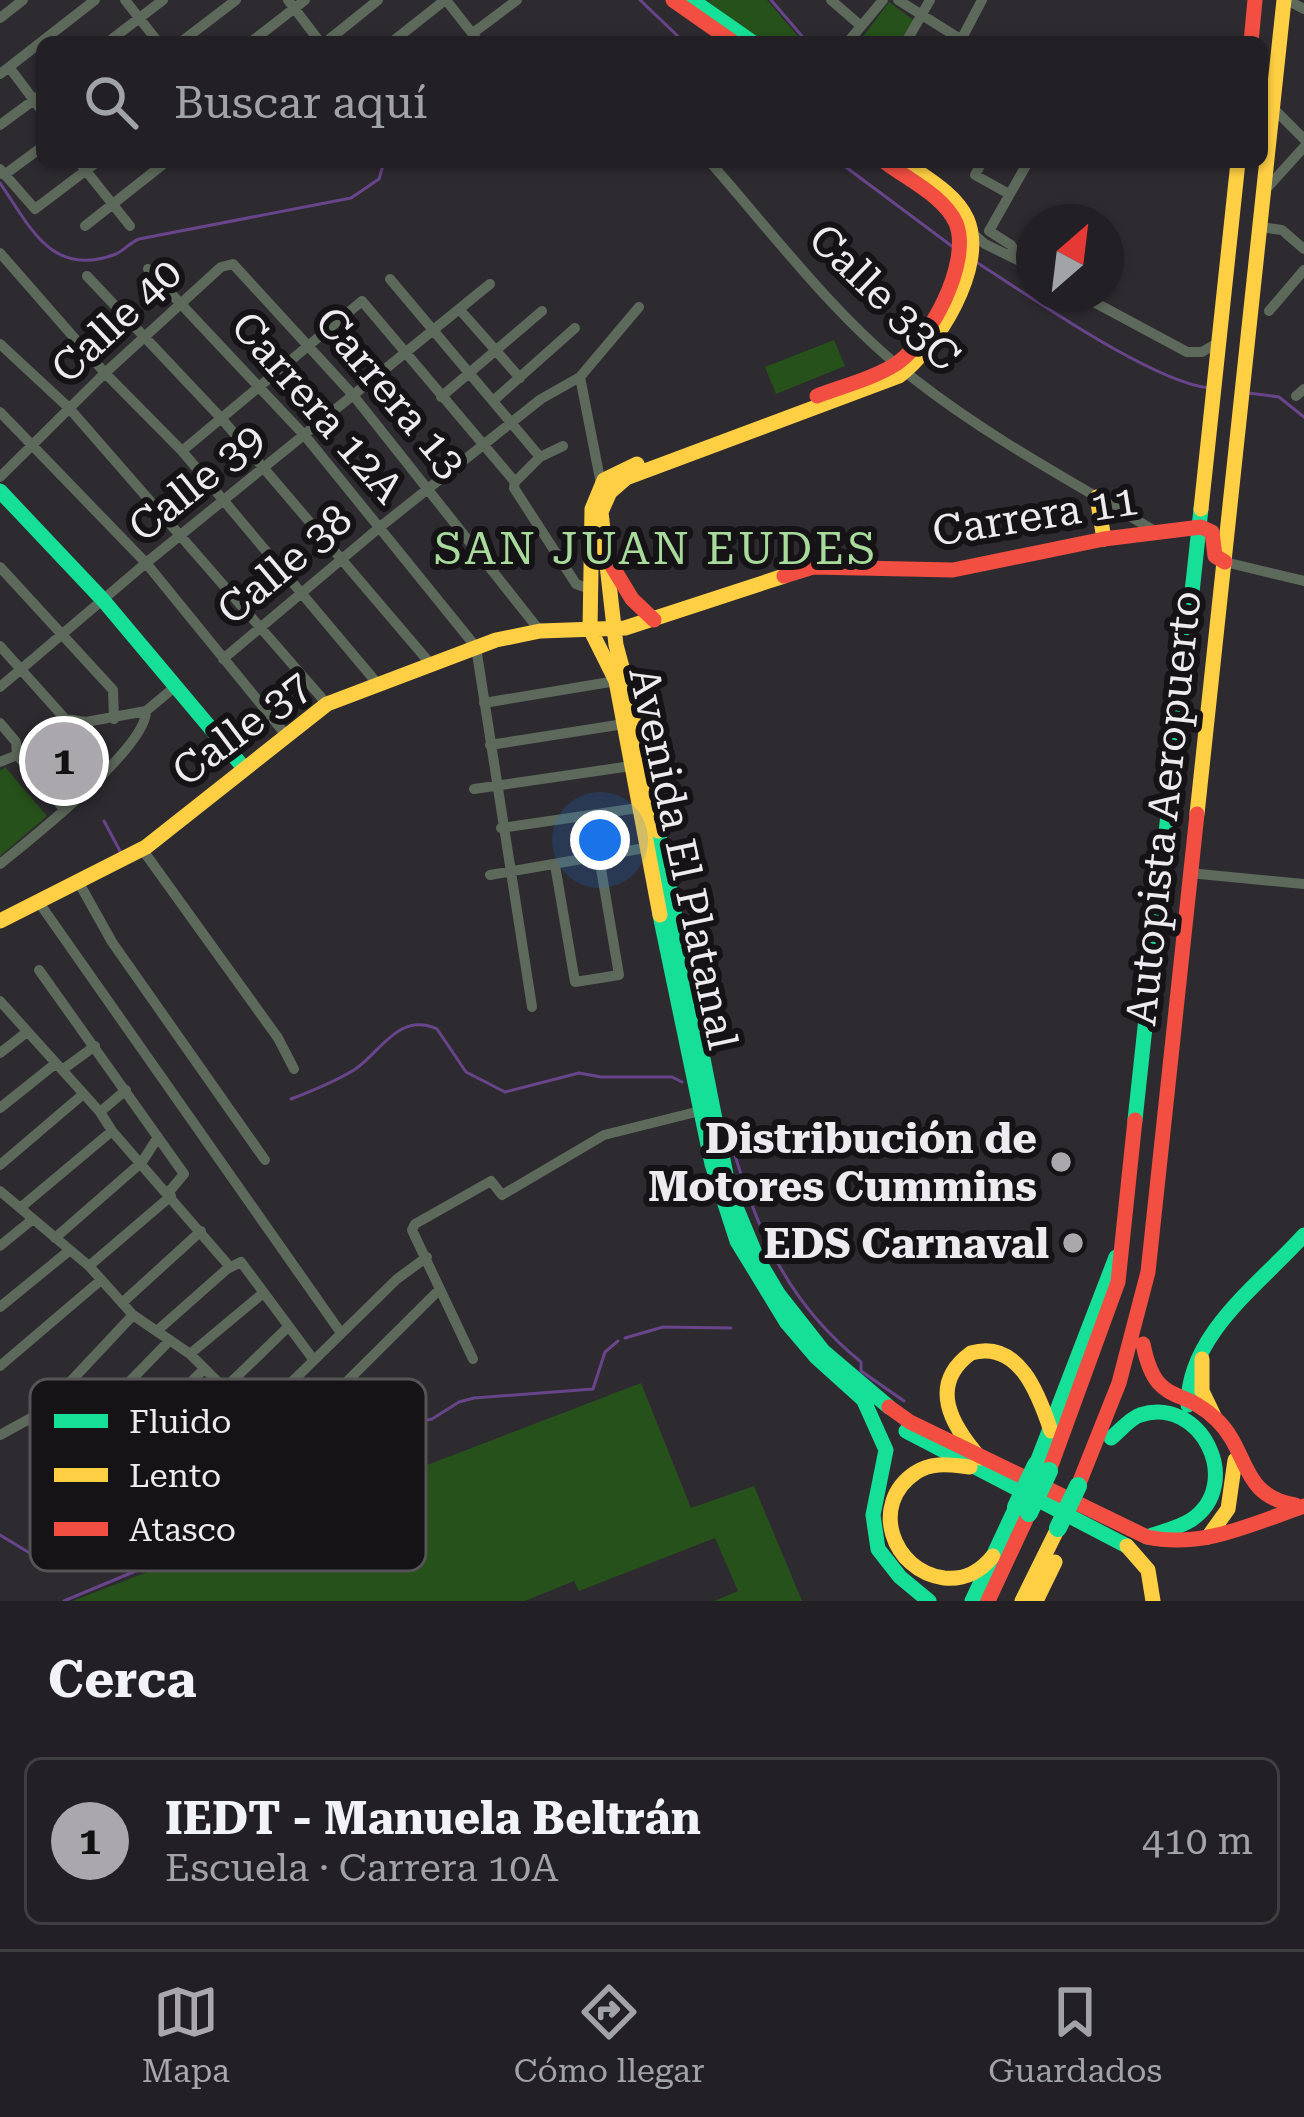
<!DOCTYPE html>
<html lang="es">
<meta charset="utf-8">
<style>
:root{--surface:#222024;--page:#2a282c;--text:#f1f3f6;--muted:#a2a3a6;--line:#3f3e41;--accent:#aaa8ad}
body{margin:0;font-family:"Roboto Serif",serif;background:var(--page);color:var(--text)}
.compass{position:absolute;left:1016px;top:204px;width:108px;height:108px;border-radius:50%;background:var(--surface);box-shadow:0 3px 9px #0004;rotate:28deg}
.you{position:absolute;left:600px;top:840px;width:42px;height:42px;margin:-30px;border:9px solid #fff;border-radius:50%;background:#1a73e8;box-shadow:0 0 0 18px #1a73e833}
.badge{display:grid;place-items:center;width:78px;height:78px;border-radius:50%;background:var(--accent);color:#111;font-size:39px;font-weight:700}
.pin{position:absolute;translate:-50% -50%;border:6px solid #fff;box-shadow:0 3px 12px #0006}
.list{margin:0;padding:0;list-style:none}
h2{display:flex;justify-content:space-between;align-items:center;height:156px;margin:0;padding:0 48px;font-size:51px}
h2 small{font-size:39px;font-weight:400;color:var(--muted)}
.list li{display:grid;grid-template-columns:78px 1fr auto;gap:36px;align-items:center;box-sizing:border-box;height:168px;margin:0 24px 24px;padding:0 24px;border:3px solid var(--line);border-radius:18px}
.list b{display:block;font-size:45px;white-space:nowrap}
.list p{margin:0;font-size:39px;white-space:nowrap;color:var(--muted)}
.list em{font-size:39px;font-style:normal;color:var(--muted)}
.icon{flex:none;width:66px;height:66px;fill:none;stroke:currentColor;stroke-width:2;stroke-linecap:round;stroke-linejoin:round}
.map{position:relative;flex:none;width:1304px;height:1601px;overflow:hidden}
.search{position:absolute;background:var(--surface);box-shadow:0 3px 9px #0004;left:36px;right:36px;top:36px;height:132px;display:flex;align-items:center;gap:30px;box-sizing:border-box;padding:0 42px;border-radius:18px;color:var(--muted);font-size:45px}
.sheet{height:348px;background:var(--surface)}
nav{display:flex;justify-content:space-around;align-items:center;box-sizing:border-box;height:168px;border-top:3px solid var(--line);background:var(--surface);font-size:33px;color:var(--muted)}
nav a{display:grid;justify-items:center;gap:6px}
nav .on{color:var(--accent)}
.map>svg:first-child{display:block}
</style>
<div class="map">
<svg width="1304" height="1601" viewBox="0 0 1304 1601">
<rect width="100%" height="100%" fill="#2d2b30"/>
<!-- green -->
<path fill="#26511a" d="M 706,0 L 767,0 L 803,42 L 761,42 Z
M 889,2 L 915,21 L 899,42 L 859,42 Z
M 834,340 L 845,366 L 776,394 L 765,367 Z
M 5,767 L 47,816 L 0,856 L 0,771 Z
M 641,1383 L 691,1508 L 754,1486 L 802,1601 L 714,1601 L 738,1591 L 715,1538 L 579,1591 L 574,1581 L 525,1601 L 72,1601 Z"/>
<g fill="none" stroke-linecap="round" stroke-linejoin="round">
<!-- stream -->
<path stroke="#68458a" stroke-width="3" d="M 640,0 L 684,42
M 771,0 L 807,42
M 839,162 L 953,247
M 0,183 C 30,226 51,279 116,254 C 125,250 129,243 139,239 L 351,198 L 379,179 L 384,162
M 976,262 C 1030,296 1150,381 1209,388
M 1248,393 L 1279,397 L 1304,417
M 104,821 L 120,851
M 291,1099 C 312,1091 334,1082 354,1070 C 380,1053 399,1011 437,1029 L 466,1072 L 505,1092 L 579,1073 L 601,1077 L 672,1077 L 682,1082
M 727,1131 C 758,1228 780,1296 861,1362 L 861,1371 L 904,1401
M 625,1338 L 663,1327 L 731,1328
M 223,1480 L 254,1475 L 295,1490 L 309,1485 L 365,1432 L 432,1419 L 459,1402 L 474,1398 L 593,1389 L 605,1352 L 618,1341
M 0,1535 L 33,1555 L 50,1553 L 192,1492
M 64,1601 L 150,1565 L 189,1498"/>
<!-- street -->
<path stroke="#5d695b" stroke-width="10" d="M 125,0 L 158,42
M 288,0 L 320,42
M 446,0 L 479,42
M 831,0 L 861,26
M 898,0 L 965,42
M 1287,0 L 1304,9
M 0,18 L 23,0
M 473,33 L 517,0
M 961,40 L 982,0
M 108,42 L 163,0
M 181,42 L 236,0
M 251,42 L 305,0
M 326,42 L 378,0
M 392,42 L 445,0
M 848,42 L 883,0
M 906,42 L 930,0
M 9,67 L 42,111
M 0,74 L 95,0
M 1274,109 L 1304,139
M 0,125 L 42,94
M 79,162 L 130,226
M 710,162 C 774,235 836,318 913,378 C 988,437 1074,483 1155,531
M 982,162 L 975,175 L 1009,194
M 0,169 L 35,209 L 97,162
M 4,175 L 42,147
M 1266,189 L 1304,147
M 85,226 L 166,162
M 1260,227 L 1282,230 L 1304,249
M 971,232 L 985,244 L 1034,268
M 0,253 L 105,373 L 182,451 L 377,683
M 1021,261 L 1011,245 L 989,231 L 1028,162
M 148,269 L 306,437 L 476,647 L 532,1007
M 87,276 L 221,418 L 429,662
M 390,279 L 540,457
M 1079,294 L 1187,352 L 1202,352 L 1219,342
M 460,310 L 520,378
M 1269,311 L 1304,270
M 0,344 L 69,408 L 327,704
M 580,377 L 601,484
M 1296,396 L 1304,389
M 441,397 L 542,311
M 493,401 L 575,328
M 0,412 L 146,563 L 286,735
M 182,451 L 362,301 L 515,482 L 514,488 L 576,584 L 590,589
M 0,477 L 105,373 L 221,267 L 233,264 L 353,395 L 540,631
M 515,482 L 540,457 L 563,446
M 1225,562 L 1304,581
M 0,567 L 113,690 L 114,719
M 0,646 L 109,768
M 223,659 L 380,527 L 541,399 L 580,377 L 639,307
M 0,687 L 146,563 L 490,284
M 484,703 L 616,681
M 0,723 L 16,742 L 17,755 L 64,809
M 490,745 L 624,724
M 0,762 L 17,755 L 65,719 L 86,722 L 146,711 L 176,686
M 474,789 L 631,766
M 501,828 L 638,808
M 142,849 L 278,1038 L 294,1069
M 0,864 C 31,839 147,747 146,711
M 555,865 L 575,982 L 619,975 L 599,857
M 1189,873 L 1304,884
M 490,875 L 645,848
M 79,883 L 112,942 L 265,1160
M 40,904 L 341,1333
M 39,970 L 184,1174 L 168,1193
M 0,1001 L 100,1112 L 112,1131 L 230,1267
M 0,1053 L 27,1032
M 62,1070 L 95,1046
M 0,1108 L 55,1064
M 100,1112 L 126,1090
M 0,1165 L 81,1096
M 0,1191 L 89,1266 L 133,1315 L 190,1354 L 282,1446 L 440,1289
M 20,1208 L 112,1131
M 55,1238 L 142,1162 L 158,1137
M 0,1246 L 33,1219
M 89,1266 L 171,1196
M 122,1303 L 201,1231
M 0,1307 L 70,1250
M 158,1330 L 227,1269 L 241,1262 L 313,1359
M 190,1354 L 262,1294
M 473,1359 L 412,1230 L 415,1224 L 491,1181 L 502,1195 L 604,1135 L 700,1111
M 0,1366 L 101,1280
M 225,1388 L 288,1327
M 255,1418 L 397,1279 L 427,1257
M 0,1435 L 42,1412 L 133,1315
M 68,1445 L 170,1340
M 101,1472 L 204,1369
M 127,1495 L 233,1396"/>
<!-- fast -->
<path stroke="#16e098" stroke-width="15" d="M 692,0 L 752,42
M 0,491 L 103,600 L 244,768
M 658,831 L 729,1190 L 758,1260 L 779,1295 L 823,1351 L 889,1407
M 660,915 L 712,1164 L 737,1241 L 787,1323 L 816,1357 L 867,1403
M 1135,1120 L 1201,509
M 864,1401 L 886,1450 L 873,1515 L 878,1549 L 900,1577 L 929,1601
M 1188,1405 C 1188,1334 1260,1284 1304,1235
M 906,1431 L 1127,1546
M 1111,1438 C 1120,1431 1129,1419 1140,1415 C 1201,1395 1245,1484 1191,1520 C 1179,1528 1160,1532 1147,1537
M 1036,1465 L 1116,1257
M 972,1601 L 1016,1507"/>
<!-- slow -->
<path stroke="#ffcf43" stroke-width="15" d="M 637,464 L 604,480 L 592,509 L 590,629 L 616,681 L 660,915
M 1097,497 L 1104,539
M 1201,509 L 1238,162
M 1197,814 L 1284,0
M 658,831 L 642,741 L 616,645 L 601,512 L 610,492 L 626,478 L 899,376 C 936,348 988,267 967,219 C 956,194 925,177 904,162
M 0,921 L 146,847 L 327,704 L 496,640 L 540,631 L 625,628 L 784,576
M 1202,1359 L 1202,1391 L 1214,1416
M 980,1458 C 952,1426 927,1385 971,1353 C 1019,1339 1039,1395 1051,1431
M 970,1467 C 951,1465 932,1461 915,1473 C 869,1504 892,1571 944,1578 C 965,1580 980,1572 993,1556
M 1208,1537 L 1228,1509 L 1235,1460
M 1127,1546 L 1148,1570 L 1153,1601
M 1022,1601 L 1058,1528
M 1036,1601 L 1055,1562"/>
<!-- jam -->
<path stroke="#f24e42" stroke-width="15" d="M 673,0 L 733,42
M 1251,42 L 1255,0
M 817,396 C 843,386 872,379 896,364 C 929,342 972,263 956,223 C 944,196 907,179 885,162
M 609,561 L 632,599 L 654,620
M 784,576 L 813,567 L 953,570 L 1104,539 L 1201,527 L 1212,532 L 1215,556 L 1225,562
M 1143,1344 C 1156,1408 1180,1384 1217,1420 C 1250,1452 1239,1495 1295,1505
M 889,1407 L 910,1422 L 1147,1537 C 1202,1549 1252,1524 1304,1506
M 1049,1471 L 1118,1282 L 1135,1120
M 1078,1486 L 1119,1383 L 1148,1272 L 1197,814
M 988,1601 L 1029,1513"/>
<!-- fast-bridge -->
<path stroke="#16e098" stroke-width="18" d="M 1016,1507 L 1036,1465
M 1029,1513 L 1049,1471
M 1058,1528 L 1078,1486"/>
</g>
<!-- markers -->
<g fill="#aaa8ad" stroke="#151316" stroke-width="4.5">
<circle cx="1061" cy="1162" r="12"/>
<circle cx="1073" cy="1243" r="12"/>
</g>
<g text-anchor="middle" stroke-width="12" stroke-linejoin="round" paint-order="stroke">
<!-- street labels -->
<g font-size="42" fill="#edebf0" stroke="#151316">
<text transform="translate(885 297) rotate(44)" y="15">Calle 33C</text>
<text transform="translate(116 320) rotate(-43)" y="15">Calle 40</text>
<text transform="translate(391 392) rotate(50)" y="15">Carrera 13</text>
<text transform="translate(318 407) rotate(49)" y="15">Carrera 12A</text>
<text transform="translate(196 482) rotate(-39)" y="15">Calle 39</text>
<text transform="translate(1035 515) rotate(-9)" y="15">Carrera 11</text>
<text transform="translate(284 564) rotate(-40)" y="15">Calle 38</text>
<text transform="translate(241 728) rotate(-37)" y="15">Calle 37</text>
<text transform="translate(1163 808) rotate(-84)" y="15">Autopista Aeropuerto</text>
<text transform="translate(684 858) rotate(78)" y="15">Avenida El Platanal</text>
</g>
<!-- poi labels -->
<g font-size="42" font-weight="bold" fill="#edebf0" stroke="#151316" text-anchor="end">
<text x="1037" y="1153">Distribución de<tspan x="1037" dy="48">Motores Cummins</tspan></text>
<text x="1049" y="1258">EDS Carnaval</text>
</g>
<!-- neighbourhood labels -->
<g font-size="45" letter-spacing="3" fill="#a8da9b" stroke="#151316">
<text x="656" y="564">SAN JUAN EUDES</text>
</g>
</g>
<!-- legend -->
<rect x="30" y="1379" width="396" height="192" rx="18" fill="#151316" stroke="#565457" stroke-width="3"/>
<rect x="54" y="1414" width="54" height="14" fill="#16e098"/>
<rect x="54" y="1468" width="54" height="14" fill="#ffcf43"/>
<rect x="54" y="1522" width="54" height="14" fill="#f24e42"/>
<g font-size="33" fill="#edebf0">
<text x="129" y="1433">Fluido</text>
<text x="129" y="1487">Lento</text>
<text x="129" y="1541">Atasco</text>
</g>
</svg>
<svg class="compass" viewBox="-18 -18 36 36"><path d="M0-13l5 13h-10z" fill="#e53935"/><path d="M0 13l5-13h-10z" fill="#a2a3a6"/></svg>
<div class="you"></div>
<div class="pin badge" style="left:64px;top:761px">1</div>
<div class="search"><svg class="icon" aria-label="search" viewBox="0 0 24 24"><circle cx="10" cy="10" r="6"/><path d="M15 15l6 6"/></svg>Buscar aquí</div>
</div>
<section class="sheet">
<h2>Cerca<small></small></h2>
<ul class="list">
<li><span class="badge">1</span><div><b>IEDT - Manuela Beltrán</b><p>Escuela · Carrera 10A</p></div><em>410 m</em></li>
</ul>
</section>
<nav>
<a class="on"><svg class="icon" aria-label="map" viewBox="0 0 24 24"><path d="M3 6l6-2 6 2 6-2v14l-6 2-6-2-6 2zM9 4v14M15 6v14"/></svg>Mapa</a>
<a><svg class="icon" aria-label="directions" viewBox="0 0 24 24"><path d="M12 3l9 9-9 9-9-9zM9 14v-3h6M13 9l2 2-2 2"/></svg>Cómo llegar</a>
<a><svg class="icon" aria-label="saved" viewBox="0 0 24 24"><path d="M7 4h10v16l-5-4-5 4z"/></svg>Guardados</a>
</nav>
